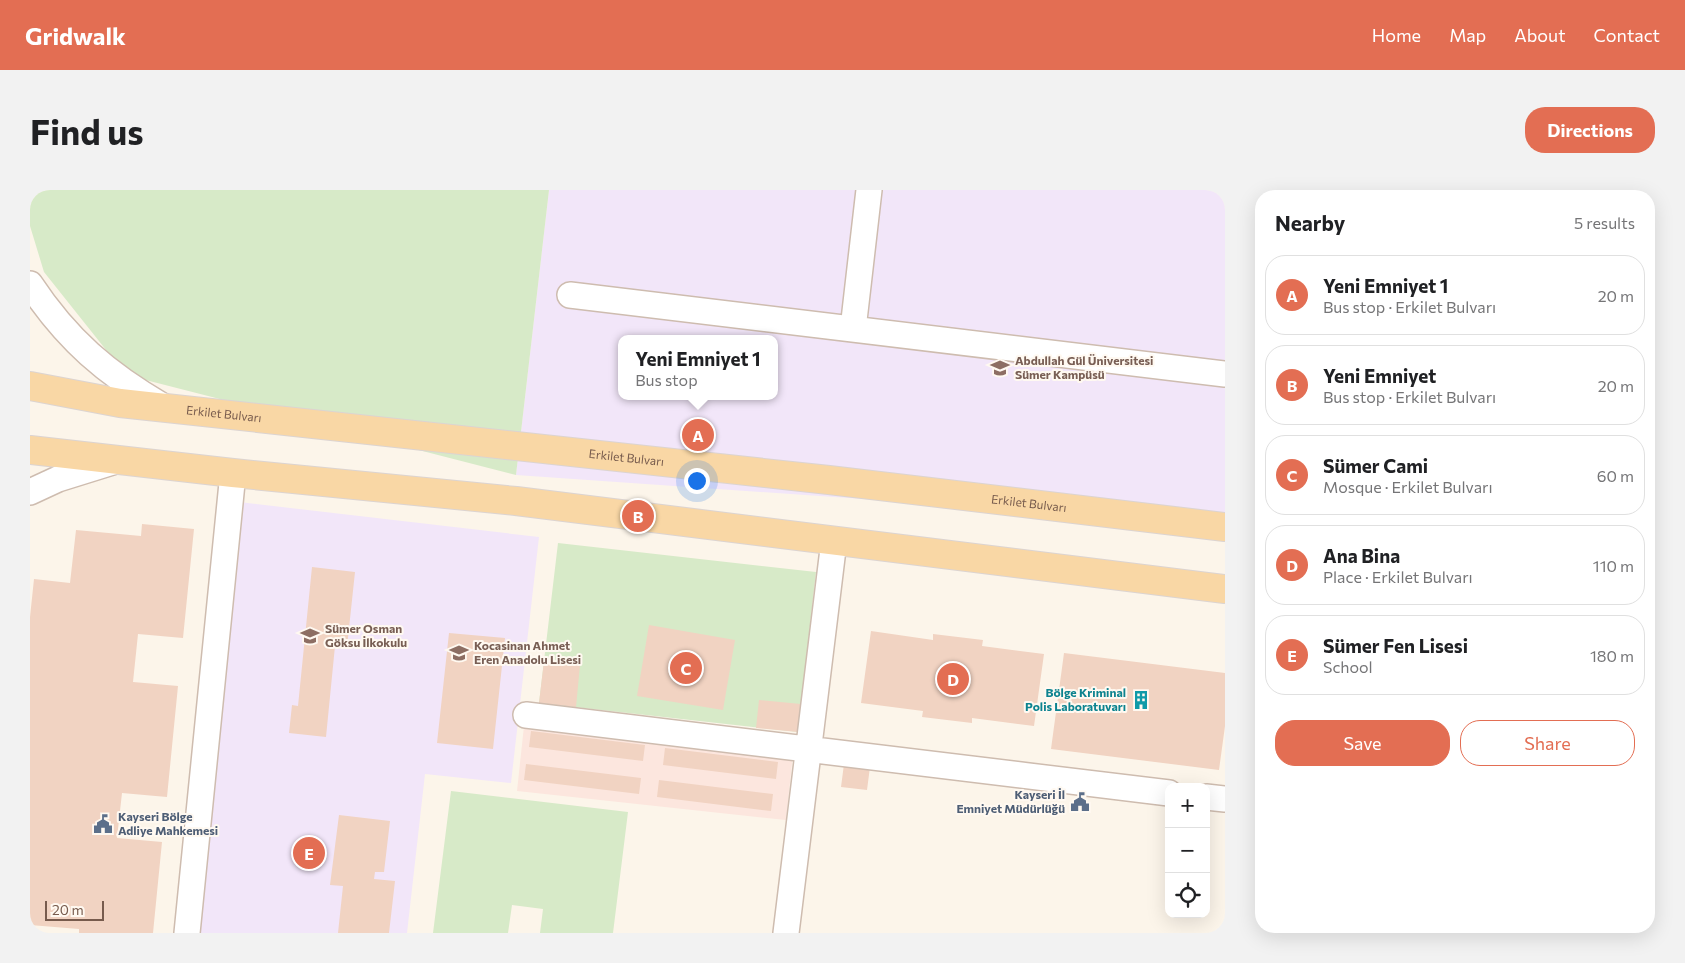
<!DOCTYPE html>
<meta charset="utf-8">
<style>
:root{--surface:#fff;--page:#f2f2f2;--text:#202124;--muted:#757577;--line:#e0e0e0;--accent:#e36e53}
body{margin:0;font-family:Commissioner,sans-serif;background:var(--page);color:var(--text)}
.controls{position:absolute;right:15px;bottom:15px;display:grid;overflow:hidden;border-radius:10px;box-shadow:0 5px 20px #0002}
.controls button{width:45px;height:45px;display:grid;place-items:center;padding:0;border:0;border-bottom:1px solid var(--line);background:var(--surface);color:var(--text);font:25px sans-serif}
.scale{position:absolute;left:15px;bottom:12px;width:59px;box-sizing:border-box;padding-left:5px;border:2px solid #775b4d;border-top:0;font-size:14px;line-height:18px;white-space:nowrap;color:#775b4d;-webkit-text-stroke:4px #fff9f1;paint-order:stroke}
.you{position:absolute;left:666px;top:290px;width:18px;height:18px;margin:-12px;border:4px solid #fff;border-radius:50%;background:#1a73e8;box-shadow:0 0 0 8px #1a73e833}
.badge{display:grid;place-items:center;width:32px;height:32px;border-radius:50%;background:var(--accent);color:#fff;font-size:16px;font-weight:700}
.pin{position:absolute;translate:-50% -50%;border:2px solid #fff;box-shadow:0 1px 5px #0006}
.popup{position:absolute;left:588px;top:145px;width:160px;height:65px;box-sizing:border-box;display:grid;place-content:center;border-radius:10px;background:var(--surface);filter:drop-shadow(0 1px 4px #0005);font-size:16px;white-space:nowrap;color:var(--muted)}
.popup b{font-size:19px;color:var(--text)}
.popup::after{content:'';position:absolute;left:50%;top:100%;margin-left:-10px;border:10px solid transparent;border-top-color:var(--surface)}
.list{margin:0;padding:0;list-style:none}
h2{display:flex;justify-content:space-between;align-items:center;height:65px;margin:0;padding:0 20px;font-size:21px}
h2 small{font-size:16px;font-weight:400;color:var(--muted)}
.list li{display:grid;grid-template-columns:32px 1fr auto;gap:15px;align-items:center;box-sizing:border-box;height:80px;margin:0 10px 10px;padding:0 10px;border:1px solid var(--line);border-radius:20px}
.list b{display:block;font-size:19px;white-space:nowrap}
.list p{margin:0;font-size:16px;white-space:nowrap;color:var(--muted)}
.list em{font-size:16px;font-style:normal;color:var(--muted)}
.actions{display:flex;gap:10px;padding:15px 20px}
.actions a{flex:1;padding:11px 0;border:1px solid var(--accent);border-radius:20px;text-align:center;font-size:18px;color:var(--accent)}
.actions .main{background:var(--accent);color:#fff}
.icon{flex:none;width:28px;height:28px;fill:none;stroke:currentColor;stroke-width:2;stroke-linecap:round;stroke-linejoin:round}
.map{position:relative;flex:none;width:1195px;height:743px;overflow:hidden;border-radius:20px}
header{display:flex;align-items:center;gap:30px;box-sizing:border-box;height:70px;padding:0 25px;background:var(--accent);color:#fff}
header strong{font-size:24px}
nav{display:flex;gap:28px;margin-inline-start:auto;font-size:18px}
.intro{display:flex;align-items:center;justify-content:space-between;box-sizing:border-box;height:120px;padding:0 30px}
h1{margin:0;font-size:35px}
.button{padding:12px 22px;border-radius:20px;background:var(--accent);color:#fff;font-size:18px;font-weight:700}
main{display:flex;gap:30px;padding:0 30px}
aside{flex:1;background:var(--surface);border-radius:20px;box-shadow:0 5px 20px #0002}
.map>svg:first-child{display:block}
</style>
<header>
<strong>Gridwalk</strong>
<nav><a>Home</a><a>Map</a><a>About</a><a>Contact</a></nav>
</header>
<div class="intro"><h1>Find us</h1><a class="button">Directions</a></div>
<main>
<div class="map">
<svg width="1195" height="743" viewBox="0 0 1195 743">
<rect width="100%" height="100%" fill="#fcf5ea"/>
<!-- commercial -->
<path fill="#fce6de" d="M 494,536 L 763,564 L 756,630 L 487,601 Z"/>
<!-- education -->
<path fill="#f2e6f9" fill-rule="evenodd" d="M 519,0 L 1195,0 L 1195,334 L 486,285 ZM 592,149 L 744,149 L 744,206 L 592,206 Z
M 209,312 L 509,347 L 481,593 L 395,584 L 377,743 L 163,743 Z"/>
<!-- green -->
<path fill="#d7eac8" d="M 0,0 L 519,0 L 486,285 L 96,185 L 14,82 L 0,36 Z
M 528,353 L 786,382 L 768,542 L 509,513 Z
M 421,601 L 598,622 L 583,743 L 510,743 L 513,719 L 482,715 L 478,743 L 403,743 Z"/>
<!-- building -->
<path fill="#f1d3c2" d="M 112,334 L 164,339 L 153,448 L 108,444 L 103,492 L 148,496 L 137,607 L 92,603 L 87,648 L 132,652 L 123,743 L 49,743 L 49,739 L 0,735 L 0,427 L 4,389 L 40,393 L 46,340 L 111,346 Z
M 282,377 L 325,382 L 317,457 L 305,456 L 296,547 L 259,543 L 262,515 L 268,516 Z
M 619,435 L 705,450 L 693,520 L 607,506 Z
M 841,441 L 903,450 L 903,444 L 953,450 L 952,456 L 1014,464 L 1004,536 L 942,528 L 942,533 L 892,527 L 893,521 L 831,513 Z
M 419,443 L 475,448 L 463,559 L 407,553 Z
M 1034,463 L 1195,483 L 1195,536 L 1189,580 L 1021,559 Z
M 514,471 L 550,475 L 546,517 L 509,513 Z
M 729,510 L 771,514 L 768,542 L 726,538 Z
M 501,541 L 615,555 L 613,571 L 499,557 Z
M 635,558 L 748,572 L 746,589 L 633,575 Z
M 496,574 L 611,588 L 609,604 L 494,590 Z
M 814,574 L 840,577 L 837,600 L 811,597 Z
M 629,590 L 743,604 L 741,621 L 627,607 Z
M 309,625 L 360,631 L 354,682 L 345,682 L 344,689 L 365,691 L 359,743 L 308,743 L 313,696 L 300,695 Z"/>
<g fill="none" stroke-linecap="round" stroke-linejoin="round">
<!-- minor casing -->
<g stroke="#cebcaf" stroke-width="28">
<path id="minor" d="M 0,94 C 37,150 77,184 134,217
M 540,105 L 1195,184
M 823,139 L 839,0
M 0,302 L 28,289 L 89,270
M 496,525 L 1139,603
M 1176,607 L 1195,609
M 157,743 L 203,283
M 756,743 L 804,351"/>
</g>
<!-- major casing -->
<g stroke="#dcd4d1" stroke-width="30">
<g id="major">
<path id="s1" d="M 0,196 L 90,213 L 799,290 L 1195,337"/>
<path d="M 0,260 L 203,283 L 486,311 L 1195,399"/>
</g>
</g>
<!-- minor -->
<use href="#minor" stroke="#fff" stroke-width="25"/>
<!-- major -->
<use href="#major" stroke="#f9d7a5" stroke-width="28"/>
</g>
<!-- icons -->
<defs>
<g id="university-bare" transform="scale(1.5)"><path d="M0-5L7-2L0 1L-7-2ZM-4 1L0 2.5L4 1V4Q0 6-4 4Z" fill="#8d6e63" stroke="#fff9f1" stroke-width="2.5" paint-order="stroke"/></g>
<g id="school-bare" transform="scale(1.5)"><path d="M0-5L7-2L0 1L-7-2ZM-4 1L0 2.5L4 1V4Q0 6-4 4Z" fill="#8d6e63" stroke="#fff9f1" stroke-width="2.5" paint-order="stroke"/></g>
<g id="building-bare" transform="scale(1.5)"><path d="M-4-6H4V6H1V3H-1V6H-4ZM-2.5-4.3h1.7v1.8h-1.7ZM.8-4.3h1.7v1.8H.8ZM-2.5-1h1.7V.8h-1.7ZM.8-1h1.7V.8H.8Z" fill="#0f9aa8" stroke="#fff9f1" stroke-width="2.5" paint-order="stroke"/></g>
<g id="civic-bare" transform="scale(1.5)"><path d="M-.6-6.5H3V-4.5H.6V-3L4-1V1h2V6H-6V1h2V-1L-.6-3ZM-1.2 2.5V6h2.4V2.5Z" fill="#5c6f8a" stroke="#fff9f1" stroke-width="2.5" paint-order="stroke"/></g>
</defs>
<g fill-rule="evenodd">
<use href="#university-bare" x="970" y="178"/>
<use href="#school-bare" x="280" y="446"/>
<use href="#school-bare" x="429" y="463"/>
<use href="#building-bare" x="1111" y="510"/>
<use href="#civic-bare" x="1050" y="612"/>
<use href="#civic-bare" x="73" y="634"/>
</g>
<g text-anchor="middle" stroke-width="4" stroke-linejoin="round" paint-order="stroke">
<!-- education labels -->
<g font-size="12" font-weight="bold" fill="#785e54" stroke="#fff9f1" text-anchor="start">
<text x="985" y="175">Abdullah Gül Üniversitesi<tspan x="985" dy="14">Sümer Kampüsü</tspan></text>
<text x="295" y="443">Sümer Osman<tspan x="295" dy="14">Göksu İlkokulu</tspan></text>
<text x="444" y="460">Kocasinan Ahmet<tspan x="444" dy="14">Eren Anadolu Lisesi</tspan></text>
</g>
<!-- street labels -->
<g font-size="12" fill="#775b4d" stroke="#fff9f1">
<text dy="4" stroke="none"><textPath href="#s1" startOffset="196">Erkilet Bulvarı</textPath></text>
<text dy="4" stroke="none"><textPath href="#s1" startOffset="601">Erkilet Bulvarı</textPath></text>
<text dy="4" stroke="none"><textPath href="#s1" startOffset="1006">Erkilet Bulvarı</textPath></text>
</g>
<!-- culture labels -->
<g font-size="12" font-weight="bold" fill="#0d838f" stroke="#fff9f1" text-anchor="end">
<text x="1096" y="507">Bölge Kriminal<tspan x="1096" dy="14">Polis Laboratuvarı</tspan></text>
</g>
<!-- service labels -->
<g font-size="12" font-weight="bold" fill="#4e5e75" stroke="#fff9f1" text-anchor="end">
<text x="1035" y="609">Kayseri İl<tspan x="1035" dy="14">Emniyet Müdürlüğü</tspan></text>
<text x="88" y="631" text-anchor="start">Kayseri Bölge<tspan x="88" dy="14">Adliye Mahkemesi</tspan></text>
</g>
</g>
</svg>
<div class="controls">
<button>+</button>
<button>−</button>
<button><svg class="icon" aria-label="locate" viewBox="0 0 24 24"><circle cx="12" cy="12" r="6"/><path d="M12 2v4M12 18v4M2 12h4M18 12h4"/></svg></button>
</div>
<div class="scale">20 m</div>
<div class="you"></div>
<div class="pin badge" style="left:668px;top:245px">A</div>
<div class="popup"><b>Yeni Emniyet 1</b>Bus stop</div>
<div class="pin badge" style="left:608px;top:326px">B</div>
<div class="pin badge" style="left:656px;top:478px">C</div>
<div class="pin badge" style="left:923px;top:489px">D</div>
<div class="pin badge" style="left:279px;top:663px">E</div>
</div>
<aside>
<h2>Nearby<small>5 results</small></h2>
<ul class="list">
<li><span class="badge">A</span><div><b>Yeni Emniyet 1</b><p>Bus stop · Erkilet Bulvarı</p></div><em>20 m</em></li>
<li><span class="badge">B</span><div><b>Yeni Emniyet</b><p>Bus stop · Erkilet Bulvarı</p></div><em>20 m</em></li>
<li><span class="badge">C</span><div><b>Sümer Cami</b><p>Mosque · Erkilet Bulvarı</p></div><em>60 m</em></li>
<li><span class="badge">D</span><div><b>Ana Bina</b><p>Place · Erkilet Bulvarı</p></div><em>110 m</em></li>
<li><span class="badge">E</span><div><b>Sümer Fen Lisesi</b><p>School</p></div><em>180 m</em></li>
</ul>
<div class="actions"><a class="main">Save</a><a>Share</a></div>
</aside>
</main>
